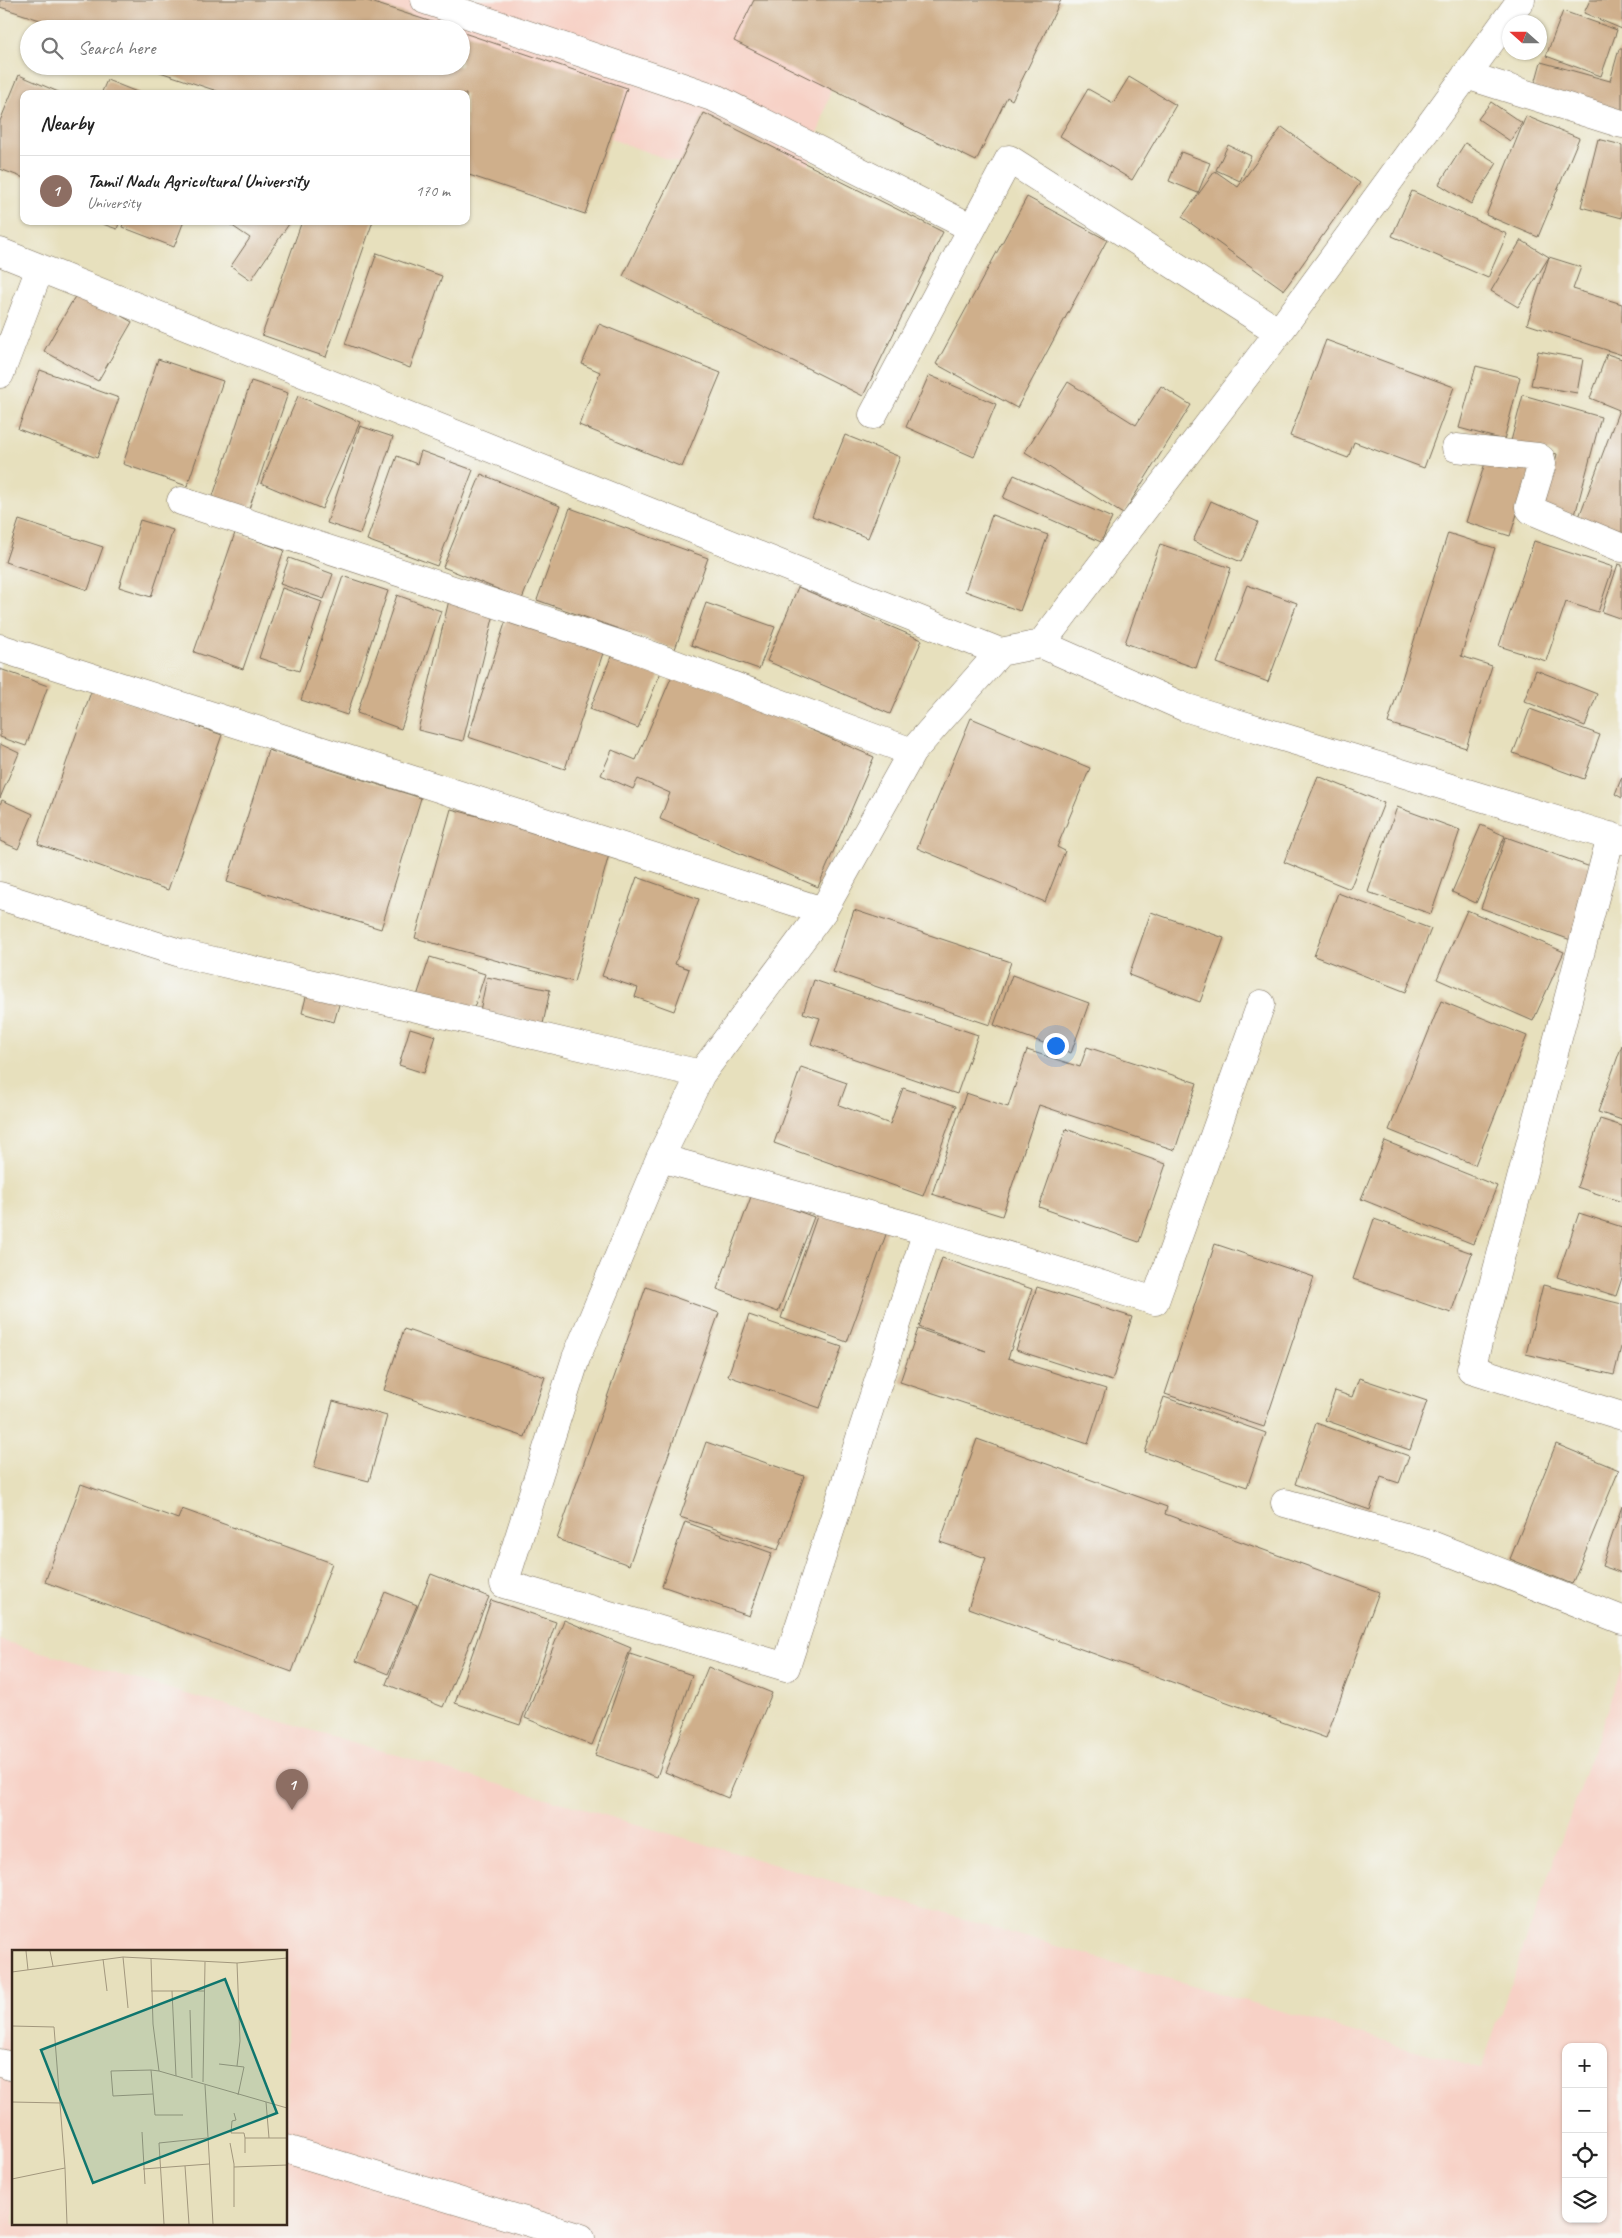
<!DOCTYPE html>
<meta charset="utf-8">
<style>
:root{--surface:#fff;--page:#f6f6f6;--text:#222;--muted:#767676;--line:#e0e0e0;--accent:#111827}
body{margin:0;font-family:Caveat,sans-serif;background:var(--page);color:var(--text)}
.controls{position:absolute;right:15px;bottom:15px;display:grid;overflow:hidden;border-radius:10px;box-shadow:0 1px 4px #0004}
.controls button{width:45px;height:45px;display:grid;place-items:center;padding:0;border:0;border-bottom:1px solid var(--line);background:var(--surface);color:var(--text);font:25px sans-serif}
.compass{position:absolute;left:1502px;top:15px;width:45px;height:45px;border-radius:50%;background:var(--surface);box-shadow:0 1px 4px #0004;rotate:291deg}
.you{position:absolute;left:1055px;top:1045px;width:18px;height:18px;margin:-12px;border:4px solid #fff;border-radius:50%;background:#1a73e8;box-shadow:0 0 0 8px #1a73e833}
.badge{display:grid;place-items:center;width:32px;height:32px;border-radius:50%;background:var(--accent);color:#fff;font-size:16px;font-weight:700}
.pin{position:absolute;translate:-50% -41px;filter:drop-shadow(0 1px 2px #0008)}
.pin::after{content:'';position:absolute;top:26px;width:18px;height:15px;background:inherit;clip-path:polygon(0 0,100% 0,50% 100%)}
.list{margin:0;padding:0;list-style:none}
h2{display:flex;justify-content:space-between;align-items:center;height:65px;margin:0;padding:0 20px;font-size:21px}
h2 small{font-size:16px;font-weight:400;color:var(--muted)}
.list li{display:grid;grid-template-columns:32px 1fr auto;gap:15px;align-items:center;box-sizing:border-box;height:70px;padding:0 20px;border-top:1px solid var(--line)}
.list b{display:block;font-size:19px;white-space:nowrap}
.list p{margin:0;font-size:16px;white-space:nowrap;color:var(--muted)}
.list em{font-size:16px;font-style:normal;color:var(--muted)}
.icon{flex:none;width:28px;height:28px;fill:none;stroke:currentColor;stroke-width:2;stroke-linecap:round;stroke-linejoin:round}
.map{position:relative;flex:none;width:1622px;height:2238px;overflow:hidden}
.search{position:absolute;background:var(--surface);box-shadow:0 1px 4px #0004;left:20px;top:20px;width:450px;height:55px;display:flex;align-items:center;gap:12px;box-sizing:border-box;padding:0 18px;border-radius:28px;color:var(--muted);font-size:19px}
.panel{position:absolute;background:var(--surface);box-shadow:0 1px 4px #0004;left:20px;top:90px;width:450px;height:135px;border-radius:10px}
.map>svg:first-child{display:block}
</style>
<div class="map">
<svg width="1622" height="2238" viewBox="0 0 1622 2238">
<rect width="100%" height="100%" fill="#f6f6f2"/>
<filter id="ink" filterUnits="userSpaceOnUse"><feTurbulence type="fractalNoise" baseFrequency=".02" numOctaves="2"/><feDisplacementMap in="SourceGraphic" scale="10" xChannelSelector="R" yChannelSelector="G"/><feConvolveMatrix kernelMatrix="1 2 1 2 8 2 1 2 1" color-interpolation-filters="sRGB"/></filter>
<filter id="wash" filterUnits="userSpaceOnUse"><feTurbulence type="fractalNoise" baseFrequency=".0096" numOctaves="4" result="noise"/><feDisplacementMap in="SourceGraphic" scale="20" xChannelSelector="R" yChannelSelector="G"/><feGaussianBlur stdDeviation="1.12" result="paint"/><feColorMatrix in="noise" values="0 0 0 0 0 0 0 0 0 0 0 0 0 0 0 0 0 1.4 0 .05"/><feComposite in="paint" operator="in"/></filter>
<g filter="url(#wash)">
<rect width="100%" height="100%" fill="#e7e0bd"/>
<!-- built -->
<path fill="#f7d1c6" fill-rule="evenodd" d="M 225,0 L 857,0 L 797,206 L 409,66 L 461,66 L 461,29 L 305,29 Z
M 0,1640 L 1481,2069 L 1622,1667 L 1622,2238 L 0,2238 ZM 14,1952 L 286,1952 L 286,2224 L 14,2224 ZM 1566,2047 L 1603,2047 L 1603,2219 L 1566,2219 Z"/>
<g id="blocks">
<!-- building -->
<path fill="#cfaf8b" d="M 0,0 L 365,0 L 450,28 L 40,29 L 43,21 L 0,7 Z
M 754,0 L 1061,0 L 1012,100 L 1007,97 L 976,161 L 734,41 Z
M 1590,0 L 1622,0 L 1622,29 L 1584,13 Z
M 1563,11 L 1617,30 L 1601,76 L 1546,56 Z
M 461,32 L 627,88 L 585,214 L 466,174 L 466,94 L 226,94 L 145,67 L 461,66 Z
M 1619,49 L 1622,49 L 1622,117 L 1533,91 L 1541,62 L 1610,81 Z
M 19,75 L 63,94 L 24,94 L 24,178 L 0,169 L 0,121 Z
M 1129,77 L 1176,105 L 1132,180 L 1060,136 L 1088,89 L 1113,103 Z
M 107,80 L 142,94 L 101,94 Z
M 1491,102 L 1522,123 L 1510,141 L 1478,119 Z
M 704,113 L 943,232 L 863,396 L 623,276 Z
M 1526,116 L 1579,138 L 1538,237 L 1486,215 Z
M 1282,127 L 1360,183 L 1284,290 L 1182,217 L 1215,171 L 1238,187 Z
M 1598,139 L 1622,145 L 1622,218 L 1581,207 Z
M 1465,143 L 1497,163 L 1471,204 L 1439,184 Z
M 1228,145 L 1251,156 L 1240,181 L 1216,170 Z
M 1181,152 L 1210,163 L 1198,193 L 1169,181 Z
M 1412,191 L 1507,234 L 1488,278 L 1392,236 Z
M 1027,197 L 1107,240 L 1017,408 L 936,364 Z
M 94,221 L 120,221 L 117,229 Z
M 124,221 L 184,221 L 174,247 L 122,227 Z
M 225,221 L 291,221 L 251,280 L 231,266 L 250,238 Z
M 302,221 L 373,221 L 326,357 L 262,335 Z
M 1521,240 L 1549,257 L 1518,307 L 1491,291 Z
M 377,253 L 442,276 L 410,368 L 345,344 Z
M 1549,257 L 1581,267 L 1573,289 L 1622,304 L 1622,355 L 1527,324 Z
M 78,291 L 132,322 L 98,381 L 44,351 Z
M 599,324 L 721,373 L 682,467 L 579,425 L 600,372 L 582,364 Z
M 1326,340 L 1454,387 L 1424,468 L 1354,442 L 1348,458 L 1290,436 Z
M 1538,351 L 1583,359 L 1577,393 L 1531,385 Z
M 1607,354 L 1622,359 L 1622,533 L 1579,517 L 1619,410 L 1590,398 Z
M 158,359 L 223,381 L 187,486 L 123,464 Z
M 1476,366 L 1520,377 L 1504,440 L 1459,428 Z
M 40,370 L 119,398 L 97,458 L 18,429 Z
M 929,375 L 996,404 L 974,457 L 906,427 Z
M 251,381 L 288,393 L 246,518 L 210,505 Z
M 1068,382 L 1136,425 L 1161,386 L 1191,405 L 1123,514 L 1025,452 Z
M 1523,395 L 1601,417 L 1575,515 L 1544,506 L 1557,454 L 1511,441 Z
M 298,396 L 360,422 L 322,509 L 261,483 Z
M 360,426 L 393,437 L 360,534 L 327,523 Z
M 845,435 L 900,457 L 868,538 L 812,516 Z
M 421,451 L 473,470 L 437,566 L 367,540 L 397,456 L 417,464 Z
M 1487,457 L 1531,471 L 1510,536 L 1466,522 Z
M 481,474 L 560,506 L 522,599 L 443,567 Z
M 1014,475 L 1112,518 L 1101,542 L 1003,498 Z
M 1211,501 L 1258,522 L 1241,562 L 1193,541 Z
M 570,508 L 708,558 L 675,649 L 537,600 Z
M 992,515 L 1048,535 L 1020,611 L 965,591 Z
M 19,520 L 103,547 L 88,590 L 5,562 Z
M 140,520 L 173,530 L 151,597 L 119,587 Z
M 235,533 L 284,550 L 243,669 L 194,652 Z
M 1448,533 L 1495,548 L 1461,656 L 1492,666 L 1466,748 L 1388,723 Z
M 1534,541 L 1613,567 L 1598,612 L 1566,602 L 1546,661 L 1499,646 Z
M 1160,544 L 1231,568 L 1196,668 L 1125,643 Z
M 289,558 L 333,574 L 324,599 L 280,584 Z
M 1618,564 L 1622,565 L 1622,619 L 1602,612 Z
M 343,576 L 388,591 L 347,715 L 301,700 Z
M 1247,585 L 1297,603 L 1268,682 L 1217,663 Z
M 798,587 L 922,640 L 890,714 L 767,661 Z
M 282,588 L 322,602 L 299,671 L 259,658 Z
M 397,595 L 441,611 L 401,729 L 357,713 Z
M 450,596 L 496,606 L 463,741 L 418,730 Z
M 706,603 L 775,627 L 759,669 L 691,645 Z
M 509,611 L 603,653 L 565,769 L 468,737 Z
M 615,647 L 663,667 L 638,728 L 590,709 Z
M 0,669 L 48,686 L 26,746 L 0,737 Z
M 1536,670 L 1597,694 L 1585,726 L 1524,701 Z
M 674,671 L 874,757 L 818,887 L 660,819 L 670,793 L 638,779 L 633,789 L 601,775 L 612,750 L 636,760 Z
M 92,689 L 222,735 L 168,890 L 38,844 Z
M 1530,709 L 1600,735 L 1584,779 L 1513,753 Z
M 971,718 L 1090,768 L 1057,847 L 1065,851 L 1045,902 L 917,848 Z
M 0,744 L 19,753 L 0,798 Z
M 268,750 L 421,798 L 381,929 L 227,882 Z
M 1318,776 L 1384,803 L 1350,889 L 1284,862 Z
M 1622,777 L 1622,798 L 1615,794 Z
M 2,800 L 33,814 L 18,849 L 0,841 L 0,804 Z
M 1397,807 L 1460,830 L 1431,914 L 1368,892 Z
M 451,809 L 610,851 L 574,982 L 415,938 Z
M 1481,825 L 1505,836 L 1476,903 L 1452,892 Z
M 1506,837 L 1596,869 L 1571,940 L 1481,908 Z
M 637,877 L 699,899 L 675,964 L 689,969 L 674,1011 L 635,997 L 638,988 L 602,976 Z
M 1338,893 L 1431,929 L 1406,992 L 1314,956 Z
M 854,910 L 1011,962 L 990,1025 L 833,972 Z
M 1467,910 L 1564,952 L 1533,1021 L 1437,979 Z
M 1151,912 L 1224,938 L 1200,1002 L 1129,975 Z
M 430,957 L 485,974 L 472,1014 L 417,996 Z
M 1012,975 L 1089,1003 L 1071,1053 L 994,1025 Z
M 487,977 L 550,990 L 543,1024 L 480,1011 Z
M 814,980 L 978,1035 L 957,1094 L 811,1044 L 820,1018 L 803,1013 Z
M 308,989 L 341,998 L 334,1022 L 302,1013 Z
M 1441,1001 L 1527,1036 L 1475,1165 L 1389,1130 Z
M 410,1028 L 436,1036 L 424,1073 L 399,1065 Z
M 1622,1045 L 1622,1120 L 1598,1112 Z
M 1087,1047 L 1197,1083 L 1175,1150 L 1039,1105 L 1002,1216 L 932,1194 L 966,1093 L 1008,1107 L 1027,1050 L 1080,1067 Z
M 801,1067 L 847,1083 L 839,1105 L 890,1124 L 903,1088 L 956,1106 L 923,1196 L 774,1143 Z
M 1600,1119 L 1622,1126 L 1622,1202 L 1577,1187 Z
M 1066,1129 L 1166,1164 L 1139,1242 L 1039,1207 Z
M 1385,1141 L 1497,1186 L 1473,1244 L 1361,1199 Z
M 752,1194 L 814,1217 L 778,1312 L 717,1289 Z
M 821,1205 L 888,1229 L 847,1342 L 781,1318 Z
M 1579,1213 L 1622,1227 L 1622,1278 L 1616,1296 L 1557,1277 Z
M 1374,1219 L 1472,1253 L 1451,1313 L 1353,1279 Z
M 1215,1244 L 1314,1277 L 1264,1427 L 1165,1394 Z
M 942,1258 L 1032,1289 L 1008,1358 L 1106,1389 L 1088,1444 L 900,1382 L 918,1329 L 986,1351 L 919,1327 Z
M 1543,1285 L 1622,1304 L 1622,1343 L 1614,1375 L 1526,1354 Z
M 646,1287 L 719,1313 L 629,1565 L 557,1539 Z
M 1037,1287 L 1132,1317 L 1112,1381 L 1016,1350 Z
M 749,1315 L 842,1347 L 820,1408 L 728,1376 Z
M 404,1329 L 545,1377 L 525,1437 L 384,1390 Z
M 1359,1378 L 1427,1401 L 1410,1450 L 1325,1420 L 1335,1391 L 1352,1397 Z
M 1164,1397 L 1266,1433 L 1247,1487 L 1145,1452 Z
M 333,1401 L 387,1416 L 369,1481 L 314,1467 Z
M 1316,1423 L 1409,1456 L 1399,1483 L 1381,1477 L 1370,1510 L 1295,1484 Z
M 977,1439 L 1167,1507 L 1165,1514 L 1379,1592 L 1326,1738 L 968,1608 L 986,1558 L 940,1542 Z
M 706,1442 L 804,1476 L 778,1550 L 680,1517 Z
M 1556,1444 L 1619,1470 L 1572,1584 L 1510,1559 Z
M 81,1484 L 178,1519 L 182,1509 L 332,1563 L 292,1672 L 45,1582 Z
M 1622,1506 L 1622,1573 L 1602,1566 Z
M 685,1522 L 772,1553 L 749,1616 L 662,1586 Z
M 431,1574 L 489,1597 L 443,1707 L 386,1684 Z
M 385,1592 L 417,1605 L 388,1674 L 356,1661 Z
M 491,1600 L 556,1622 L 520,1725 L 455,1703 Z
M 564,1620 L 631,1648 L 592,1745 L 525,1718 Z
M 630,1654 L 692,1675 L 657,1777 L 595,1755 Z
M 708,1667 L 772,1693 L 728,1798 L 665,1772 Z"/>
</g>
</g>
<g filter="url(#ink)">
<use href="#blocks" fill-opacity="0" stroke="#776a56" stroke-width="1"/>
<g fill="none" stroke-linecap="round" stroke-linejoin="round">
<!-- minor casing -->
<g stroke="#776a56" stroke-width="29">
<path id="minor" d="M 425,0 L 715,98 L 972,228
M 1466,75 L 1622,124
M 0,252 L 1000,652
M 0,374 L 40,268
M 873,415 L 1009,159 L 1279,332
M 1456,448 L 1538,457 L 1541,459 L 1542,464 L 1529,507 L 1531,510 L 1622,548
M 181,501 L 637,650 L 912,752
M 1041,644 L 1184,707 L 1622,840
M 0,648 L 823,911
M 1611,836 L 1471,1369 L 1622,1416
M 0,896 L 180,953 L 701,1074 L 823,911 L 912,752 L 1000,652 L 1041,644 L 1279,332 L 1521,0
M 701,1074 L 660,1158 L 927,1231 L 1155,1301 L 1261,1004
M 660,1158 L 576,1358 L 504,1584 L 786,1667 L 927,1231
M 1285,1503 L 1429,1544 L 1622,1620
M 0,2063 L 14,2067
M 286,2149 L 581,2238"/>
</g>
<!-- minor -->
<use href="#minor" stroke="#fff" stroke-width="28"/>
</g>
</g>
<!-- overview -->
<g transform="translate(12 1950)">
<rect width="275" height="275" fill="#e7e0bd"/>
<path fill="none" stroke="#a2977d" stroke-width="1" d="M 14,1 L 16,20M 38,1 L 41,16M 111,7 L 116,58M 139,8 L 141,74 L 147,121 L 275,158M 91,9 L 95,41M 225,13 L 228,91 L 225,116M 0,22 L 111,7 L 225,13 L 275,8M 139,41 L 193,41M 160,41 L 164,126M 178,60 L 180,128M 0,76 L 42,77 L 53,218M 207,114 L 232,117 L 226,145M 139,120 L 99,121 L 101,146 L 141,144M 147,121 L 139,120 L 143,165 L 171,165M 191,132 L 193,12M 193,135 L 201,274M 0,152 L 48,153M 254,152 L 257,188M 222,163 L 224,170 L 220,171 L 219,183 L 232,183 L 233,188M 130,182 L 133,234M 218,193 L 222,214 L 222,257M 233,203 L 233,188 L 275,188M 173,216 L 177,274M 222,217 L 275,215M 131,219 L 197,214M 0,229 L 53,218 L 55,274M 152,274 L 147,193 L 195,188"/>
<path fill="#0f766e" fill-opacity="0.15" stroke="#0f766e" stroke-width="2.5" d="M 213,29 L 265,163 L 81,233 L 29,100 Z"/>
<rect width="275" height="275" fill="none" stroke="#3b2a1e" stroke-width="2.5"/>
</g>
</svg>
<div class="controls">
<button>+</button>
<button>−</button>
<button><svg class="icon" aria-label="locate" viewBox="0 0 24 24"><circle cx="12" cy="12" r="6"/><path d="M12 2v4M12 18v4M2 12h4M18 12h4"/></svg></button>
<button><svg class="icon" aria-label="layers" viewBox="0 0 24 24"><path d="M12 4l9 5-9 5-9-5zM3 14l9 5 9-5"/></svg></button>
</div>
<svg class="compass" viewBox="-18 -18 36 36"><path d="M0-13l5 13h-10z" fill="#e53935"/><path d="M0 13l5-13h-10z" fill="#767676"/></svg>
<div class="you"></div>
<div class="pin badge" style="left:292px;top:1810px;background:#8d6e63">1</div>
<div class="search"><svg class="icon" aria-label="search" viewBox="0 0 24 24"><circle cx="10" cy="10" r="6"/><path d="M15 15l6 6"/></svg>Search here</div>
<section class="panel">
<h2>Nearby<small></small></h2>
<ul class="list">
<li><span class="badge" style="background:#8d6e63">1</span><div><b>Tamil Nadu Agricultural University</b><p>University</p></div><em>170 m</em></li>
</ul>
</section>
</div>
